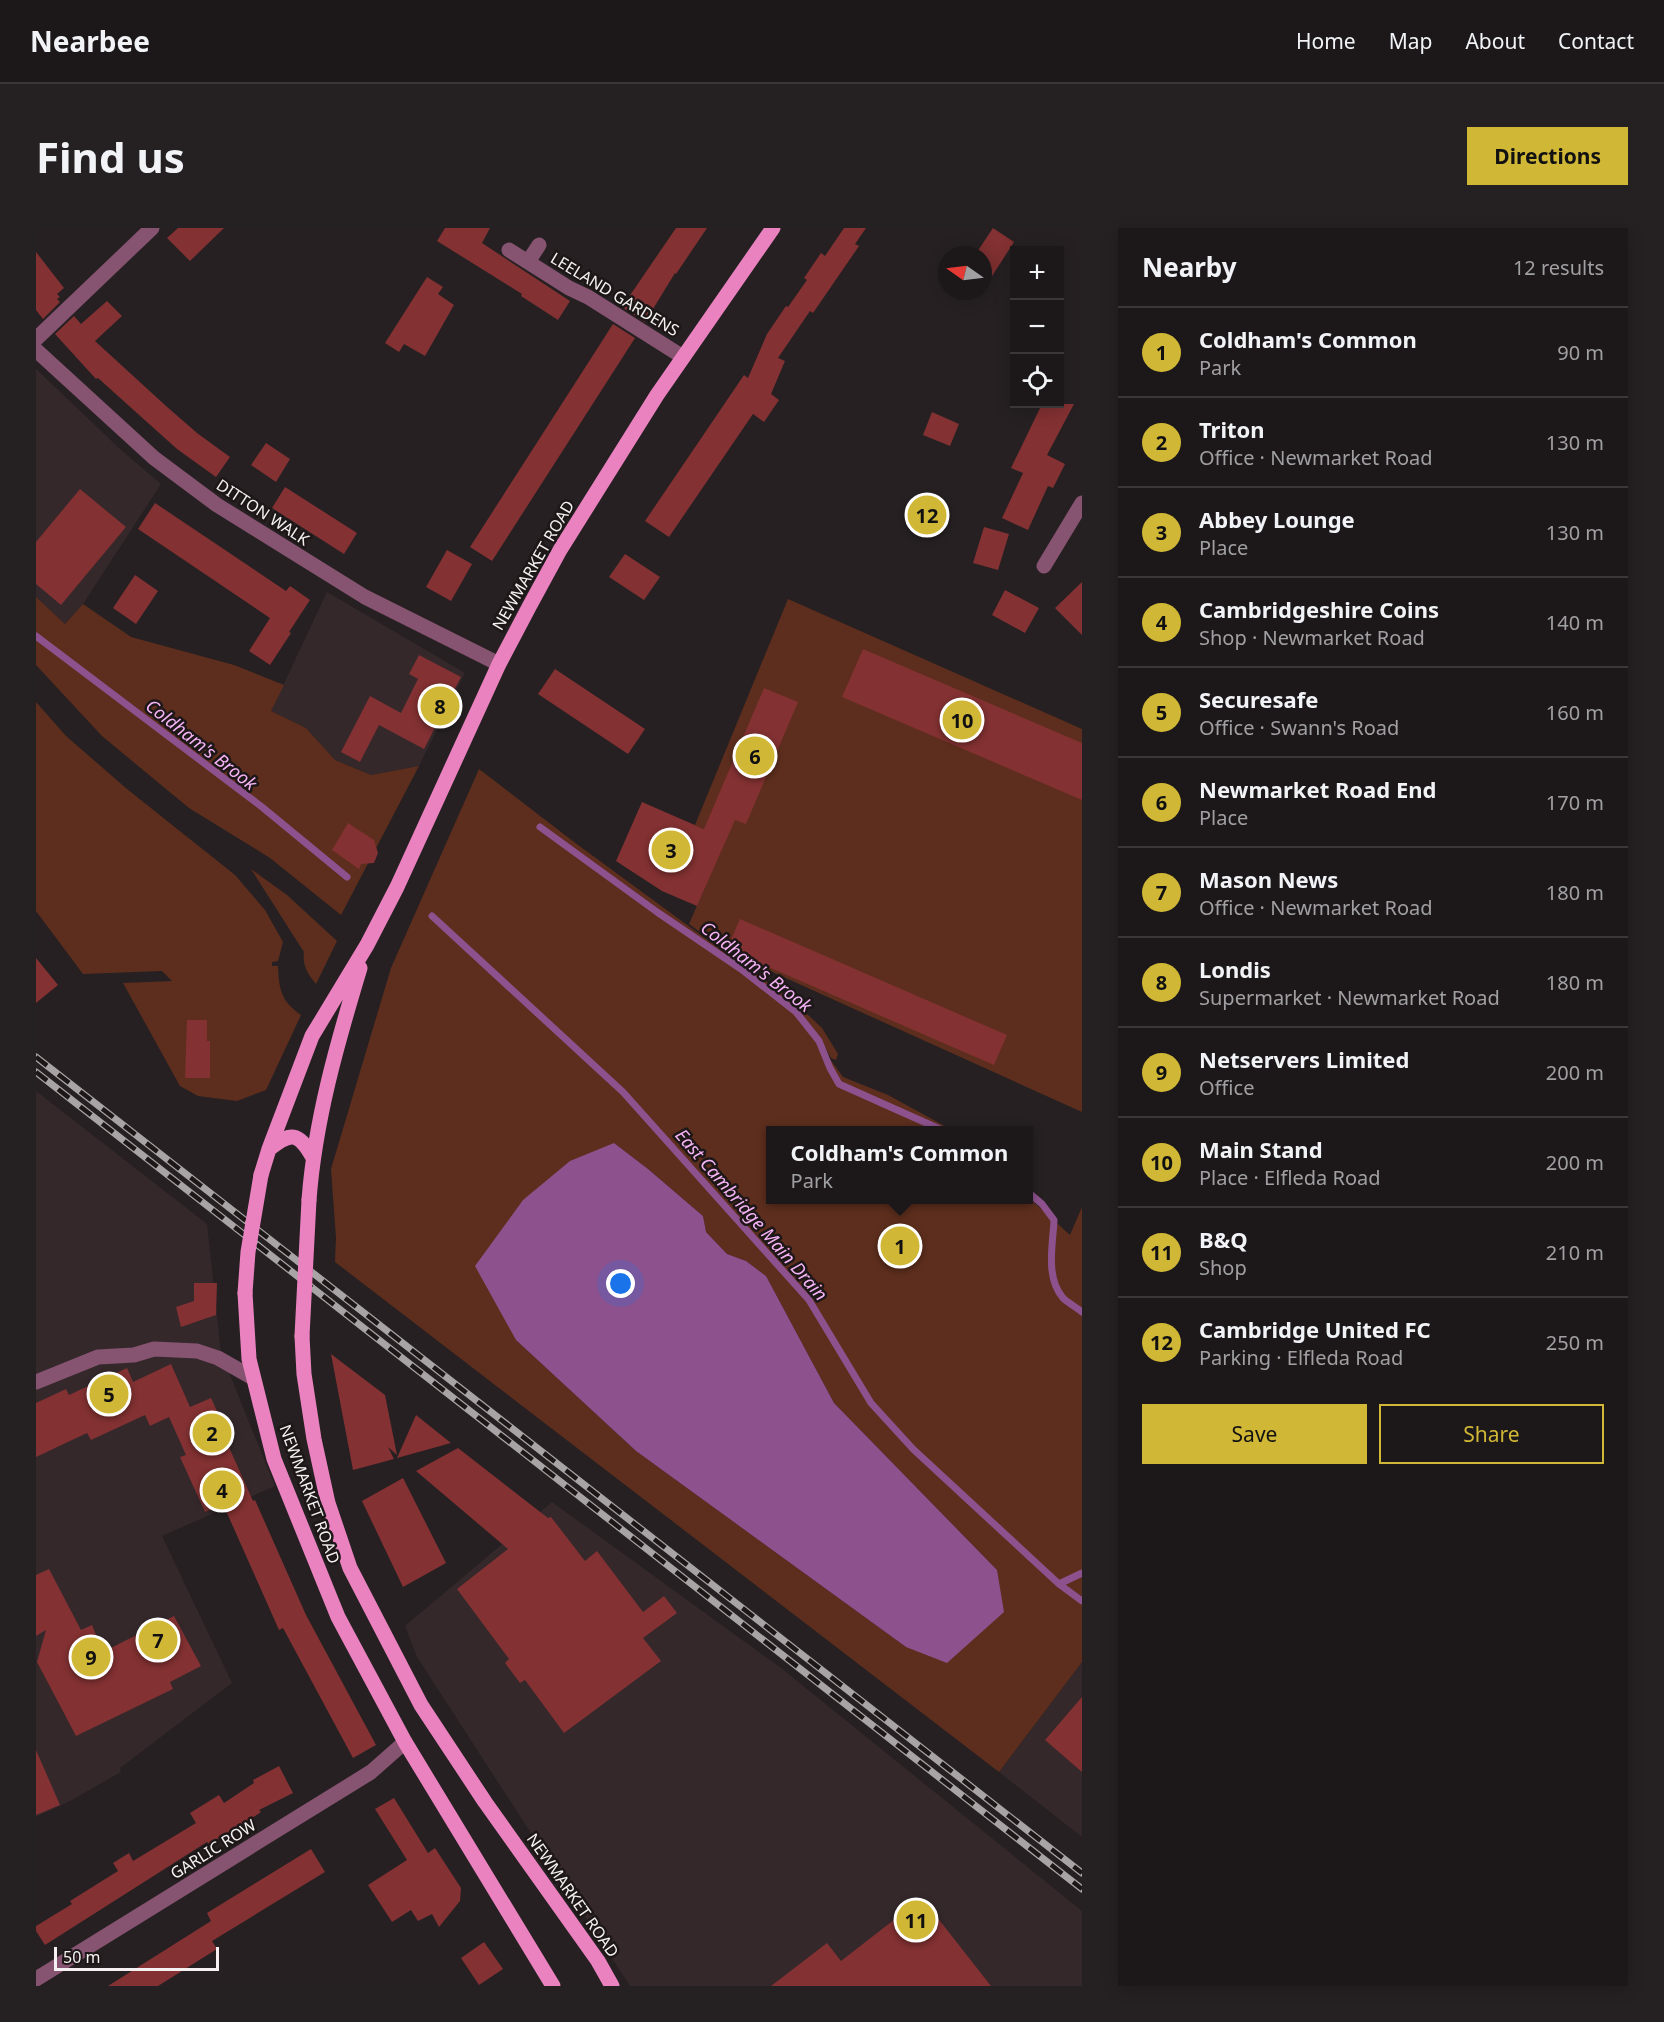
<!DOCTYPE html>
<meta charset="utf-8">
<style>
:root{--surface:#1c181a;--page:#252123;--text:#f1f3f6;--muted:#a0a0a2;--line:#3a3739;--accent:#d1b736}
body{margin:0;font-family:"Noto Sans",sans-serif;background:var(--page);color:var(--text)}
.controls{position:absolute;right:18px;top:18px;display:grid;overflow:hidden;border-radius:0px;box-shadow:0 3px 15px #0003}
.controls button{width:54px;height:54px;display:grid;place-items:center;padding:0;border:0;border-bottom:2px solid var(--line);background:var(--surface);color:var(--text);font:30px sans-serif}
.compass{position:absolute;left:902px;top:18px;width:54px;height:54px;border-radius:50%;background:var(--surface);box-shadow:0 3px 15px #0003;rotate:284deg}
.scale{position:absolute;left:18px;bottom:15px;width:165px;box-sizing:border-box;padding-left:6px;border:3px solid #f5f1f2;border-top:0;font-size:16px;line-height:21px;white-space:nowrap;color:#f5f1f2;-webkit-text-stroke:4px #1d1718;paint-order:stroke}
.you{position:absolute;left:585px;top:1056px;width:21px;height:21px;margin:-15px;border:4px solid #fff;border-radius:50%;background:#1a73e8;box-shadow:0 0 0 9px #1a73e833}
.badge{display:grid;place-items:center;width:39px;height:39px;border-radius:50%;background:var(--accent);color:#111;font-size:20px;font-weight:700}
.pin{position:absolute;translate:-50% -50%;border:3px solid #fff;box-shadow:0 2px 6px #0006}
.popup{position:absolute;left:730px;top:898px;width:267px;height:78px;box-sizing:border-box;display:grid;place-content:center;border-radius:0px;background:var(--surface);filter:drop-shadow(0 2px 4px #0005);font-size:20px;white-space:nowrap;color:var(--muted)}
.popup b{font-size:22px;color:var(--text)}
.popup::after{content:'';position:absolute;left:50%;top:100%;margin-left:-12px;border:12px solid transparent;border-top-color:var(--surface)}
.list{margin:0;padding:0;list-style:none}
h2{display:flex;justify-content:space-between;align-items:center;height:78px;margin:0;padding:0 24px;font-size:26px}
h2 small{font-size:20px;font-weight:400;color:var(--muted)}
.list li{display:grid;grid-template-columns:39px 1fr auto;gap:18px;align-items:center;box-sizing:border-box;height:90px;padding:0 24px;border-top:2px solid var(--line)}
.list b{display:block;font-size:22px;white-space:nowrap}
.list p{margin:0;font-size:20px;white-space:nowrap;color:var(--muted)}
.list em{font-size:20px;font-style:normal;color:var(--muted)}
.actions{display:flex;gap:12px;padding:18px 24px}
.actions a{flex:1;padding:14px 0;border:2px solid var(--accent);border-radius:0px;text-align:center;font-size:21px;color:var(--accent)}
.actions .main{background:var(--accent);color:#111}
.icon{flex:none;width:33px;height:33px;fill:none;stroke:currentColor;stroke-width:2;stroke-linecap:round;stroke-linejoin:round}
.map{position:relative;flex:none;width:1046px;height:1758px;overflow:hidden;border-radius:0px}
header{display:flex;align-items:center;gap:36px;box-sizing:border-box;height:84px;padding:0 30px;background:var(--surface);border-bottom:2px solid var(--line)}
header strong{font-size:28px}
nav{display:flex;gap:33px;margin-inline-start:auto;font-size:21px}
.intro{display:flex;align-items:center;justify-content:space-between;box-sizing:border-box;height:144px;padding:0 36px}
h1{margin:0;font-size:42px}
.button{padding:15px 27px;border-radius:0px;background:var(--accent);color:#111;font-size:21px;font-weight:700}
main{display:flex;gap:36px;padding:0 36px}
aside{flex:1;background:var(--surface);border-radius:0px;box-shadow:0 3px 15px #0003}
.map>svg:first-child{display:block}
</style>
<header>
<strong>Nearbee</strong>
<nav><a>Home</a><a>Map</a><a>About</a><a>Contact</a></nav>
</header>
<div class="intro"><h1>Find us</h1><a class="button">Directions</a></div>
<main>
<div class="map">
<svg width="1046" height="1758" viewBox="0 0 1046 1758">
<rect width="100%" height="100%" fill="#262022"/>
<!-- built -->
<path fill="#34282b" d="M 0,141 L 83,220 L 125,256 L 47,376 L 29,396 L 0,369 Z
M 291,364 L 429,445 L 383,538 L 335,547 L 299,532 L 270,500 L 235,483 Z
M 0,863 L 171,996 L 185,1125 L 239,1258 L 126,1308 L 196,1455 L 84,1540 L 85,1544 L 34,1573 L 0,1589 Z
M 516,1274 L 745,1440 L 1046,1683 L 1046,1758 L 594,1758 L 381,1429 L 369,1398 Z
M 1046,1434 L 1046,1609 L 963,1544 Z"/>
<!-- green -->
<path fill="#5d2e1d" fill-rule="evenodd" d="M 0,369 L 29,396 L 47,376 L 95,409 L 198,437 L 248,457 L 235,483 L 270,500 L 299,532 L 335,547 L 383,538 L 305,687 L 234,630 L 153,580 L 66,508 L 0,437 Z
M 752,371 L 1046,501 L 1046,884 L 690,723 L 653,696 L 690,611 L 659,597 Z
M 0,474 L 30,508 L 91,561 L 199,647 L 229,682 L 247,714 L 242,733 L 236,734 L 236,738 L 242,738 C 243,762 245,773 265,787 L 230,862 L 201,873 L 162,868 L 144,858 L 87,755 L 136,753 L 126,743 L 47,746 L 0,683 Z
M 443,541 L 538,614 L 692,727 L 752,768 L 786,800 L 802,826 L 800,832 L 795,830 C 776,793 752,776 720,750 C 704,738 688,725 671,716 L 760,784 L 807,849 L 852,867 L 916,902 L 735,902 L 735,972 L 993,970 L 1034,1007 L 1046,979 L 1046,1434 L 963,1544 L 299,1034 L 300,1010 L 295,941 L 355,740 ZM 578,915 L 612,941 L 667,988 L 670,1004 L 691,1026 L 710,1033 L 730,1048 L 798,1175 L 961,1342 L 870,1419 L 600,1223 L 480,1112 Z
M 215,641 L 251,667 L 301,713 L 280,756 C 272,746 266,737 268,724 Z"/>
<!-- water -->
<path fill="#8d528e" d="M 578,915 L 612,941 L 667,988 L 670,1004 L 691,1026 L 710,1033 L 730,1048 L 798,1175 L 961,1342 L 968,1384 L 911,1435 L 870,1419 L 600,1223 L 480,1112 L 439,1038 L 487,972 L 534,933 Z"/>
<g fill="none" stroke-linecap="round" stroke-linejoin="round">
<!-- stream -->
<path stroke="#8d528e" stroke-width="7" d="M 0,408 L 226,579 L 311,649
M 504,599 L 621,684 L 705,741 L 760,784 L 783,813 L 794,840 L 803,856 L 906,902
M 396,688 L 587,864 L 773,1072 L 835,1175 L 877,1221 L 1023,1356 L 1046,1373
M 993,965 L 1006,976 L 1018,992 C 1017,1016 1009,1049 1027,1070 C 1032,1075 1040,1079 1046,1084
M 1023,1356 L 1046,1345"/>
</g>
<!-- building -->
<path fill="#833132" d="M 142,0 L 188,0 L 154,33 L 131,10 Z
M 409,0 L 454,0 L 446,15 L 534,73 L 522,92 L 485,68 L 486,66 L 401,13 Z
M 640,0 L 671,0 L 640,46 L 639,45 L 609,94 L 586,79 Z
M 808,0 L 830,0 L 819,16 L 823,18 L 777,85 L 774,83 L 742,130 L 749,133 L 735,166 L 743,172 L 728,194 L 717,186 L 633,309 L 609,293 L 708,147 L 712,150 L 731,106 L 750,78 L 752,79 L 771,52 L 768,50 L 785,25 L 789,28 Z
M 957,0 L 978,14 L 947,62 L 947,27 L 939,27 Z
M 0,24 L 28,60 L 21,66 L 24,69 L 21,71 L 24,74 L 7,91 L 0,82 Z
M 391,49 L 407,59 L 402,66 L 418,77 L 389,128 L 368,116 L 363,124 L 349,115 Z
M 71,73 L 86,88 L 59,113 L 130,178 L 161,205 L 194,229 L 180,249 L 141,221 L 62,150 L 60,151 L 19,106 L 38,88 L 45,96 Z
M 577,96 L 599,110 L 456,333 L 434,319 Z
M 1006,176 L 1038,176 L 1011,227 L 1029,236 L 1017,260 L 1012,258 L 992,302 L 966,290 L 987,245 L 975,240 Z
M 896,184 L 923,196 L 914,218 L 887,207 Z
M 230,215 L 254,231 L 240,254 L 215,237 Z
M 249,259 L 321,305 L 308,326 L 236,280 Z
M 44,261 L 90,299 L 25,377 L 0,356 L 0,314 Z
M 119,275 L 250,363 L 254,358 L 274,372 L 253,404 L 255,405 L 234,437 L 213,423 L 234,390 L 102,301 Z
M 948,299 L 973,306 L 962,342 L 937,335 Z
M 411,322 L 436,336 L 415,373 L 390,359 Z
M 589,326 L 624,349 L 608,372 L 573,349 Z
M 99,347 L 122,363 L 100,396 L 77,380 Z
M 1046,354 L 1046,407 L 1019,380 Z
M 969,362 L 1003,380 L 989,405 L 956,387 Z
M 827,421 L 1046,515 L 1046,572 L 806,469 Z
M 383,427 L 425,449 L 388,521 L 343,497 L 324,534 L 305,524 L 334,468 L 365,485 L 382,451 L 373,446 Z
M 519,441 L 609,501 L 592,526 L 502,466 Z
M 728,460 L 762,474 L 710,596 L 699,592 L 661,678 L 626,663 L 580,633 L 606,574 L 668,601 Z
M 312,595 L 338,612 L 342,625 L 338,635 L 325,636 L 323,641 L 296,622 Z
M 704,691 L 971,807 L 958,837 L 691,721 Z
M 0,730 L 22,757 L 0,775 Z
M 151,792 L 171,792 L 171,813 L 174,813 L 174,850 L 149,850 Z
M 158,1055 L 181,1055 L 180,1087 L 145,1099 L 140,1079 L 158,1073 Z
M 295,1126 L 349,1167 L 361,1227 L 352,1219 L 358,1231 L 317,1242 Z
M 135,1136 L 154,1179 L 175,1170 L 192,1207 L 188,1208 L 217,1273 L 219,1272 L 270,1387 L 340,1517 L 317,1530 L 247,1400 L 243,1402 L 187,1276 L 169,1284 L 144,1229 L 150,1227 L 133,1189 L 114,1198 L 109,1187 L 55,1212 L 51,1205 L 0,1229 L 0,1175 L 30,1161 L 33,1167 L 91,1140 L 97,1154 Z
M 380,1187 L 415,1215 L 361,1230 Z
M 422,1220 L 512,1290 L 515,1289 L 549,1333 L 561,1323 L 607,1384 L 628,1368 L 641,1385 L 607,1410 L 625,1433 L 528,1505 L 489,1452 L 484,1455 L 469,1435 L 473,1431 L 421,1361 L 472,1321 L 380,1243 Z
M 367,1250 L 410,1335 L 367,1359 L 326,1273 Z
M 13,1341 L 45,1402 L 56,1397 L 67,1424 L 138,1388 L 165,1438 L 134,1454 L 137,1461 L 40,1508 L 1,1434 L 10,1402 L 0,1408 L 0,1347 Z
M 1046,1469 L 1046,1544 L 1009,1512 Z
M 0,1522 L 24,1577 L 0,1587 Z
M 243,1538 L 257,1565 L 223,1582 L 225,1584 L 207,1596 L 173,1616 L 171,1614 L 9,1717 L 0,1703 L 0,1698 L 36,1676 L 34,1673 L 82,1643 L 77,1635 L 93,1625 L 97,1633 L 160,1595 L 154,1585 L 183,1567 L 188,1575 L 218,1555 L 217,1552 Z
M 358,1570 L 392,1625 L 399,1620 L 425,1660 L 424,1673 L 403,1699 L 396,1686 L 382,1693 L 375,1682 L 356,1694 L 332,1657 L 371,1632 L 339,1581 Z
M 275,1621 L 289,1644 L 176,1713 L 181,1721 L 122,1758 L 72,1758 L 175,1693 L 171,1685 Z
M 886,1670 L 955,1758 L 735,1758 L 791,1715 L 805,1733 Z
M 448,1714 L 467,1741 L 443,1757 L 425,1730 Z"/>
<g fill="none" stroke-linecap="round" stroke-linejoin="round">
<!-- street -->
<path stroke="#865370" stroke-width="15" d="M 473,22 L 533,60 L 552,69 L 647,129
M 492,34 L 503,17
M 0,111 L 116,0
M 0,122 L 118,230 L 181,277 L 329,369 L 463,436
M 1008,338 L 1046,275
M 0,1154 L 62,1129 L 98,1127 L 118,1121 L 161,1123 L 182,1130 L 217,1150
M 0,1751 L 335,1544 L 369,1514"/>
<!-- primary -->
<path stroke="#eb82c0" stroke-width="15" d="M 233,921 C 255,904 262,904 276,928
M 225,947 L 233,921 L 276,808 L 331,717 L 361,659 L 463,436 L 493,379 L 524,322 L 621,167 L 737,0
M 273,972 C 279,892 301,816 324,740
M 209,1065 L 213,1131 L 238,1231 L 302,1389 L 369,1514 L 517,1758
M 266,1108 L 268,1146 L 278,1211 L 292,1275 L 314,1340 L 385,1477 L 449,1574 L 562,1733 L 576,1758"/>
<!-- rail casing -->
<g stroke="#a8a3a4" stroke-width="7">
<path id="rail" d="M 0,829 L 1046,1645
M 0,844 L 1046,1661"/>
</g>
<!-- rail -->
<use href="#rail" stroke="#1d1718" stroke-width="4.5" stroke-dasharray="14" stroke-linecap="butt"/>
<!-- primary-bridge -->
<path stroke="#eb82c0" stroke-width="15" d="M 209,1065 L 212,1024 L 225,947
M 266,1108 L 273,972"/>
</g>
<g text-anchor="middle" stroke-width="5" stroke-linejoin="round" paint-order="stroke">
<!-- street labels -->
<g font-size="16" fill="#f5f1f2" stroke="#1d1718">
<text transform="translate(579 66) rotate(31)" y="6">LEELAND GARDENS</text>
<text transform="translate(227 284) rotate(33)" y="6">DITTON WALK</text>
<text transform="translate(497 337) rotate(-60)" y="6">NEWMARKET ROAD</text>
<text transform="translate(274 1266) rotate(70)" y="6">NEWMARKET ROAD</text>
<text transform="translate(177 1621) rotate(-32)" y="6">GARLIC ROW</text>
<text transform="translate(537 1667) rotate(55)" y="6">NEWMARKET ROAD</text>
</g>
<!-- water labels -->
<g font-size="18" font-style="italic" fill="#f6b4f6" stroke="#1d1718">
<text transform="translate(165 517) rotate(38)" y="6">Coldham's Brook</text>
<text transform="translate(720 739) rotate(38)" y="6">Coldham's Brook</text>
<text transform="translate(715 987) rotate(49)" y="6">East Cambridge Main Drain</text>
</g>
</g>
</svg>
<div class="controls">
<button>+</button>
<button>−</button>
<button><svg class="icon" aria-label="locate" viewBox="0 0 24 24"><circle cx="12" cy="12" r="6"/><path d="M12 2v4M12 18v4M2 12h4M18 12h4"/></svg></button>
</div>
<svg class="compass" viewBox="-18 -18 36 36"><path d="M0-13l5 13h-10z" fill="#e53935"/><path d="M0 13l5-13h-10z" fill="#a0a0a2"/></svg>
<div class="scale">50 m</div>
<div class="you"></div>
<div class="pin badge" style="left:864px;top:1018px">1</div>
<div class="popup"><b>Coldham's Common</b>Park</div>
<div class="pin badge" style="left:176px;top:1205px">2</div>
<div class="pin badge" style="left:635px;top:622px">3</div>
<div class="pin badge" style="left:186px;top:1262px">4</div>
<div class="pin badge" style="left:73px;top:1166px">5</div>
<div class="pin badge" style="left:719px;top:528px">6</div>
<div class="pin badge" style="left:122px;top:1412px">7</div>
<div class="pin badge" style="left:404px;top:478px">8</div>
<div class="pin badge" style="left:55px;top:1429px">9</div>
<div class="pin badge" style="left:926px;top:492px">10</div>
<div class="pin badge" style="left:880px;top:1692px">11</div>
<div class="pin badge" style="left:891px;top:287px">12</div>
</div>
<aside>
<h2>Nearby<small>12 results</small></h2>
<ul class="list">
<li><span class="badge">1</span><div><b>Coldham's Common</b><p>Park</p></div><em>90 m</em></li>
<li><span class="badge">2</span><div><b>Triton</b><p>Office · Newmarket Road</p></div><em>130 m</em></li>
<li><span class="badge">3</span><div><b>Abbey Lounge</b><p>Place</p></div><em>130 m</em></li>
<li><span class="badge">4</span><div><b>Cambridgeshire Coins</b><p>Shop · Newmarket Road</p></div><em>140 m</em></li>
<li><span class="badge">5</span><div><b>Securesafe</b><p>Office · Swann's Road</p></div><em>160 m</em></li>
<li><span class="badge">6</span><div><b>Newmarket Road End</b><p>Place</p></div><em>170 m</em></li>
<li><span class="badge">7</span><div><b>Mason News</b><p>Office · Newmarket Road</p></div><em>180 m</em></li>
<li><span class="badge">8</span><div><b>Londis</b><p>Supermarket · Newmarket Road</p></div><em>180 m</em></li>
<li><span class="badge">9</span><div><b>Netservers Limited</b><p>Office</p></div><em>200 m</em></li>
<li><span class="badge">10</span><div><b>Main Stand</b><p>Place · Elfleda Road</p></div><em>200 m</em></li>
<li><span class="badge">11</span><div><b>B&amp;Q</b><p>Shop</p></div><em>210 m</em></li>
<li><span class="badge">12</span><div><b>Cambridge United FC</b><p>Parking · Elfleda Road</p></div><em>250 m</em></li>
</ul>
<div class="actions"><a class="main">Save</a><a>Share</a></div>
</aside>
</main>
